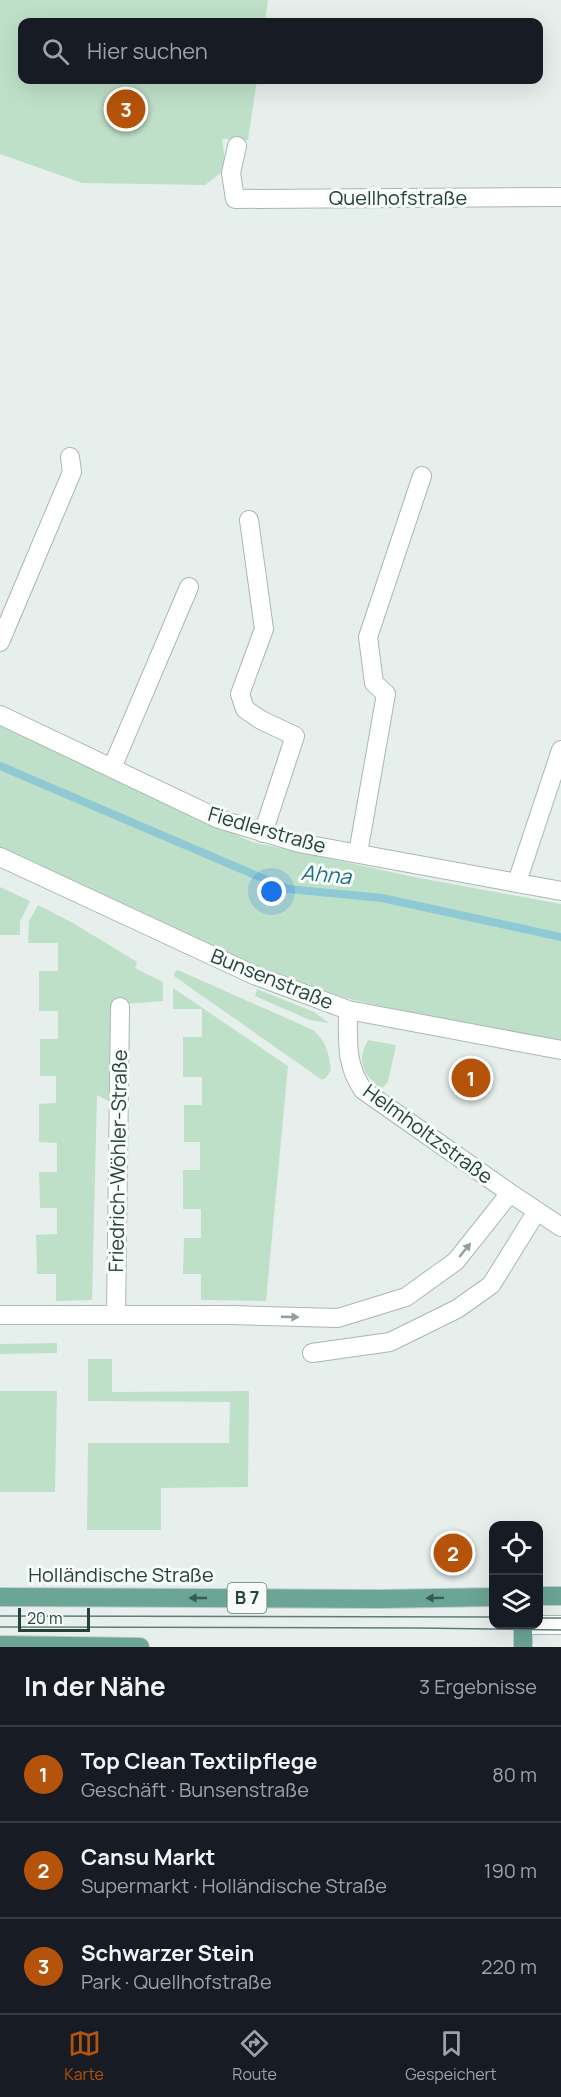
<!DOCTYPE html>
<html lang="de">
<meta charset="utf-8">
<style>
:root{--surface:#171b24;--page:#242831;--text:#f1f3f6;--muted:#9ea1a6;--line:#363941;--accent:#b45309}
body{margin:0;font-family:Manrope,sans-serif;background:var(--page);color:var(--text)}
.controls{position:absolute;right:18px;bottom:18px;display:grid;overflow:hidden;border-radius:12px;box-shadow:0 6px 24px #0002}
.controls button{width:54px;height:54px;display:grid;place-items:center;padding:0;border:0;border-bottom:2px solid var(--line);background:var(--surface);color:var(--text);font:30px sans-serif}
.scale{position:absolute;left:18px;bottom:15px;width:72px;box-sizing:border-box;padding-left:6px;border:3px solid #24423a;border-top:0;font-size:16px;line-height:21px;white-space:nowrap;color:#24423a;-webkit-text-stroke:4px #f7fbf9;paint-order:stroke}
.you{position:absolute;left:272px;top:892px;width:21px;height:21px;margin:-15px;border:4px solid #fff;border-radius:50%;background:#1a73e8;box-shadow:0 0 0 9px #1a73e833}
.badge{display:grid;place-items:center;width:39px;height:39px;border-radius:50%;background:var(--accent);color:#fff;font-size:20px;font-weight:700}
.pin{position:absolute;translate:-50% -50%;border:3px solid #fff;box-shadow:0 2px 6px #0006}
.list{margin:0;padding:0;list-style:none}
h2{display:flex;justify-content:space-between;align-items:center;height:78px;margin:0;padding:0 24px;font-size:26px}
h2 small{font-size:20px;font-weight:400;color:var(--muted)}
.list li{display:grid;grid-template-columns:39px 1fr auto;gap:18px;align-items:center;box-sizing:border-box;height:96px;padding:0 24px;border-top:2px solid var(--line)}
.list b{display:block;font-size:22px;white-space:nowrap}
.list p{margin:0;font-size:20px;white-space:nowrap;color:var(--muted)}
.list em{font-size:20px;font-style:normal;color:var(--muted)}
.icon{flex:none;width:33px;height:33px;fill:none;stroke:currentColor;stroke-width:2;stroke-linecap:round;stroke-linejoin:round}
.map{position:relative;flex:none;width:561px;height:1647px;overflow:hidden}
.search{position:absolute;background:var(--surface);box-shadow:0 6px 24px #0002;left:18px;right:18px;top:18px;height:66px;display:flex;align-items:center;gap:15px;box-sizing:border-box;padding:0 21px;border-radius:12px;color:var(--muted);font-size:22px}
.sheet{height:366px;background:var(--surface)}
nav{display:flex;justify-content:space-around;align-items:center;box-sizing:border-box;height:84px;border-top:2px solid var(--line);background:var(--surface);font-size:16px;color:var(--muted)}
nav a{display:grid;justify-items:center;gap:3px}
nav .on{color:var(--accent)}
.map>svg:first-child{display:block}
</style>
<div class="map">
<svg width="561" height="1647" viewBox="0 0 561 1647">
<rect width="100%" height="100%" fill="#e6efeb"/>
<!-- green -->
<path fill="#bfe0c8" d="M 0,0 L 268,0 L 265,22 L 22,22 L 22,80 L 257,80 L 248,140 L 222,139 L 226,169 L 205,185 L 82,183 L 0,154 Z
M 0,722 L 252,842 L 414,877 L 561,904 L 561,1042 L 424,1016 L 315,991 L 238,960 L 0,847 Z
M 0,887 L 30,901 L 20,922 L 20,935 L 0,935 Z
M 38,905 L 73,923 L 137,962 L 135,968 L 163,982 L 163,1001 L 113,1005 L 111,1102 L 97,1095 L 92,1300 L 56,1301 L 56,1274 L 37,1274 L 36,1235 L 57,1234 L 57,1208 L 40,1208 L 39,1172 L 57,1172 L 57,1143 L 39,1142 L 39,1104 L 56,1103 L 56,1076 L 40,1076 L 40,1039 L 58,1039 L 58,1011 L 39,1011 L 39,971 L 58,971 L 58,943 L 28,943 L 29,921 Z
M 178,970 L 313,1030 C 326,1041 329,1053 331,1070 L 326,1078 L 322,1080 L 174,976 L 175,972 Z
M 173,988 L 288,1066 L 266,1301 L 201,1300 L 201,1274 L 183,1274 L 184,1238 L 201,1238 L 201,1209 L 183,1209 L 183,1170 L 200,1170 L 200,1142 L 184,1142 L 184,1105 L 202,1105 L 202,1077 L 183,1077 L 183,1037 L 202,1037 L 202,1009 L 173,1009 Z
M 257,989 L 314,1012 L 329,1023 L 310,1020 L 255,996 Z
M 368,1040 L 396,1045 L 388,1082 L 381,1089 C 363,1074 356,1061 368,1040 Z
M 57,1343 L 57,1353 L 0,1354 L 0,1344 Z
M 88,1359 L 112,1359 L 112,1392 L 249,1391 L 248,1487 L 161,1488 L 161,1530 L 87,1530 L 88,1443 L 229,1443 L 230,1402 L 88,1401 Z
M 0,1391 L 57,1391 L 55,1492 L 0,1492 Z"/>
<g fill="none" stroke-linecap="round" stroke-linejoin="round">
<!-- stream -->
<path stroke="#8ec9d4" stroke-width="8" d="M 0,766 L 288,889 L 382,898 L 561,937"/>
<!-- minor casing -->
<g stroke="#a8b8b2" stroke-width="20">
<path id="minor" d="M 237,146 L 231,173 L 235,199 L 561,197
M 249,520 L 264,629 L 240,694 L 245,709 L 261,720 L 295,736 L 263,833
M 0,642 L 72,472 L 70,457
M 0,715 L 219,819 L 299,843 L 561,891
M 112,768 L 189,587
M 358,853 L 386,694 L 374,683 L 368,637 L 422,476
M 0,857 L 254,975 L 348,1010 L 561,1050
M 517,882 L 561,750
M 348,1010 C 348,1040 345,1064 363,1090 L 510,1193 L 561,1227
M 0,1315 L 231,1315 L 338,1318 L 406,1297 L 456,1261 L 510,1193
M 116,1315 L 120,1007
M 312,1353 L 390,1342 L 457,1309 L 491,1285 L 537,1211
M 523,1625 L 561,1625"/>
</g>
<!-- major casing -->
<g stroke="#c2cac8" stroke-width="20">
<path id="major" d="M 538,1596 L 561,1596
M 0,1597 L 380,1599 L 494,1597
M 523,1624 L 523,1647
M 0,1645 L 140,1647"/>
</g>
<!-- minor -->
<use href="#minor" stroke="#fff" stroke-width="18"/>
<!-- major -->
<use href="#major" stroke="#6aa596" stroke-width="18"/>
<!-- tram -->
<path stroke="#5f7d75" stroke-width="1.5" d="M 0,1616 L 494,1617
M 538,1618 L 561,1618
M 0,1627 L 417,1628 L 561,1630"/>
</g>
<!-- one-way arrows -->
<defs><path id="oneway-solid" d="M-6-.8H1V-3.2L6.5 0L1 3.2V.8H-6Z" transform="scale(1.5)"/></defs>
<g fill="#92a09c">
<use href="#oneway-solid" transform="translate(465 1250) rotate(-51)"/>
<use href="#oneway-solid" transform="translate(290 1317) rotate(2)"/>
</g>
<g fill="#365b51">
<use href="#oneway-solid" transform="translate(198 1598) rotate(-180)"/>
<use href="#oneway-solid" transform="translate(435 1598) rotate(179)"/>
</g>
<g text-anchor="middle" stroke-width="6" stroke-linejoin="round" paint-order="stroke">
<!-- shield labels -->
<rect fill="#f7fbf9" stroke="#637a73" stroke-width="1.5" x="227.5" y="1583" width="39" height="30" rx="4.5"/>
<g font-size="18" font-weight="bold" fill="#24423a">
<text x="247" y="1604">B 7</text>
</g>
<!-- street labels -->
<g font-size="20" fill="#24423a" stroke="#f7fbf9">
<text x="398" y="205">Quellhofstraße</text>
<text transform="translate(267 830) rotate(16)" y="7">Fiedlerstraße</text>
<text transform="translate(272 979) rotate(22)" y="7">Bunsenstraße</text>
<text transform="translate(428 1134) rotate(36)" y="7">Helmholtzstraße</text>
<text transform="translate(118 1161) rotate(-89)" y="7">Friedrich-Wöhler-Straße</text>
<text x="121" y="1582">Holländische Straße</text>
</g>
<!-- water labels -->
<g font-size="21" font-style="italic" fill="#1c6f80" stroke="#f7fbf9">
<text transform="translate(326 875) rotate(5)" y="7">Ahna</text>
</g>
</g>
</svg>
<div class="controls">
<button><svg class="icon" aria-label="locate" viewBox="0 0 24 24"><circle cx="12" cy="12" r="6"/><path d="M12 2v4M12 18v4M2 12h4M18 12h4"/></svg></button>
<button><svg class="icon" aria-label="layers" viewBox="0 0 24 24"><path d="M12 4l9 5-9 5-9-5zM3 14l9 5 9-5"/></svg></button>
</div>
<div class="scale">20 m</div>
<div class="you"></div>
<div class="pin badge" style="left:471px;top:1078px">1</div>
<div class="pin badge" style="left:453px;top:1553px">2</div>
<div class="pin badge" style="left:126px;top:109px">3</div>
<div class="search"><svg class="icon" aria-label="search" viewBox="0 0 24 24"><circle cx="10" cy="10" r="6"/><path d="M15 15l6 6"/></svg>Hier suchen</div>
</div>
<section class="sheet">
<h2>In der Nähe<small>3 Ergebnisse</small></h2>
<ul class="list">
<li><span class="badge">1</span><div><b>Top Clean Textilpflege</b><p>Geschäft · Bunsenstraße</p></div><em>80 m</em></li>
<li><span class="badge">2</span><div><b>Cansu Markt</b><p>Supermarkt · Holländische Straße</p></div><em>190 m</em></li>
<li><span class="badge">3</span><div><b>Schwarzer Stein</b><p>Park · Quellhofstraße</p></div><em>220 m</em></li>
</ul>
</section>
<nav>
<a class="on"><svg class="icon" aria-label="map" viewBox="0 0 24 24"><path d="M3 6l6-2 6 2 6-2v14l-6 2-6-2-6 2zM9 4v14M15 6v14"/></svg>Karte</a>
<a><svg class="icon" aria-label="directions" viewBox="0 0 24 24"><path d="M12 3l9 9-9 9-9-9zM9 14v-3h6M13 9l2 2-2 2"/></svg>Route</a>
<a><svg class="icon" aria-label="saved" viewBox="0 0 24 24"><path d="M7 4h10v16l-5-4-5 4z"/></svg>Gespeichert</a>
</nav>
